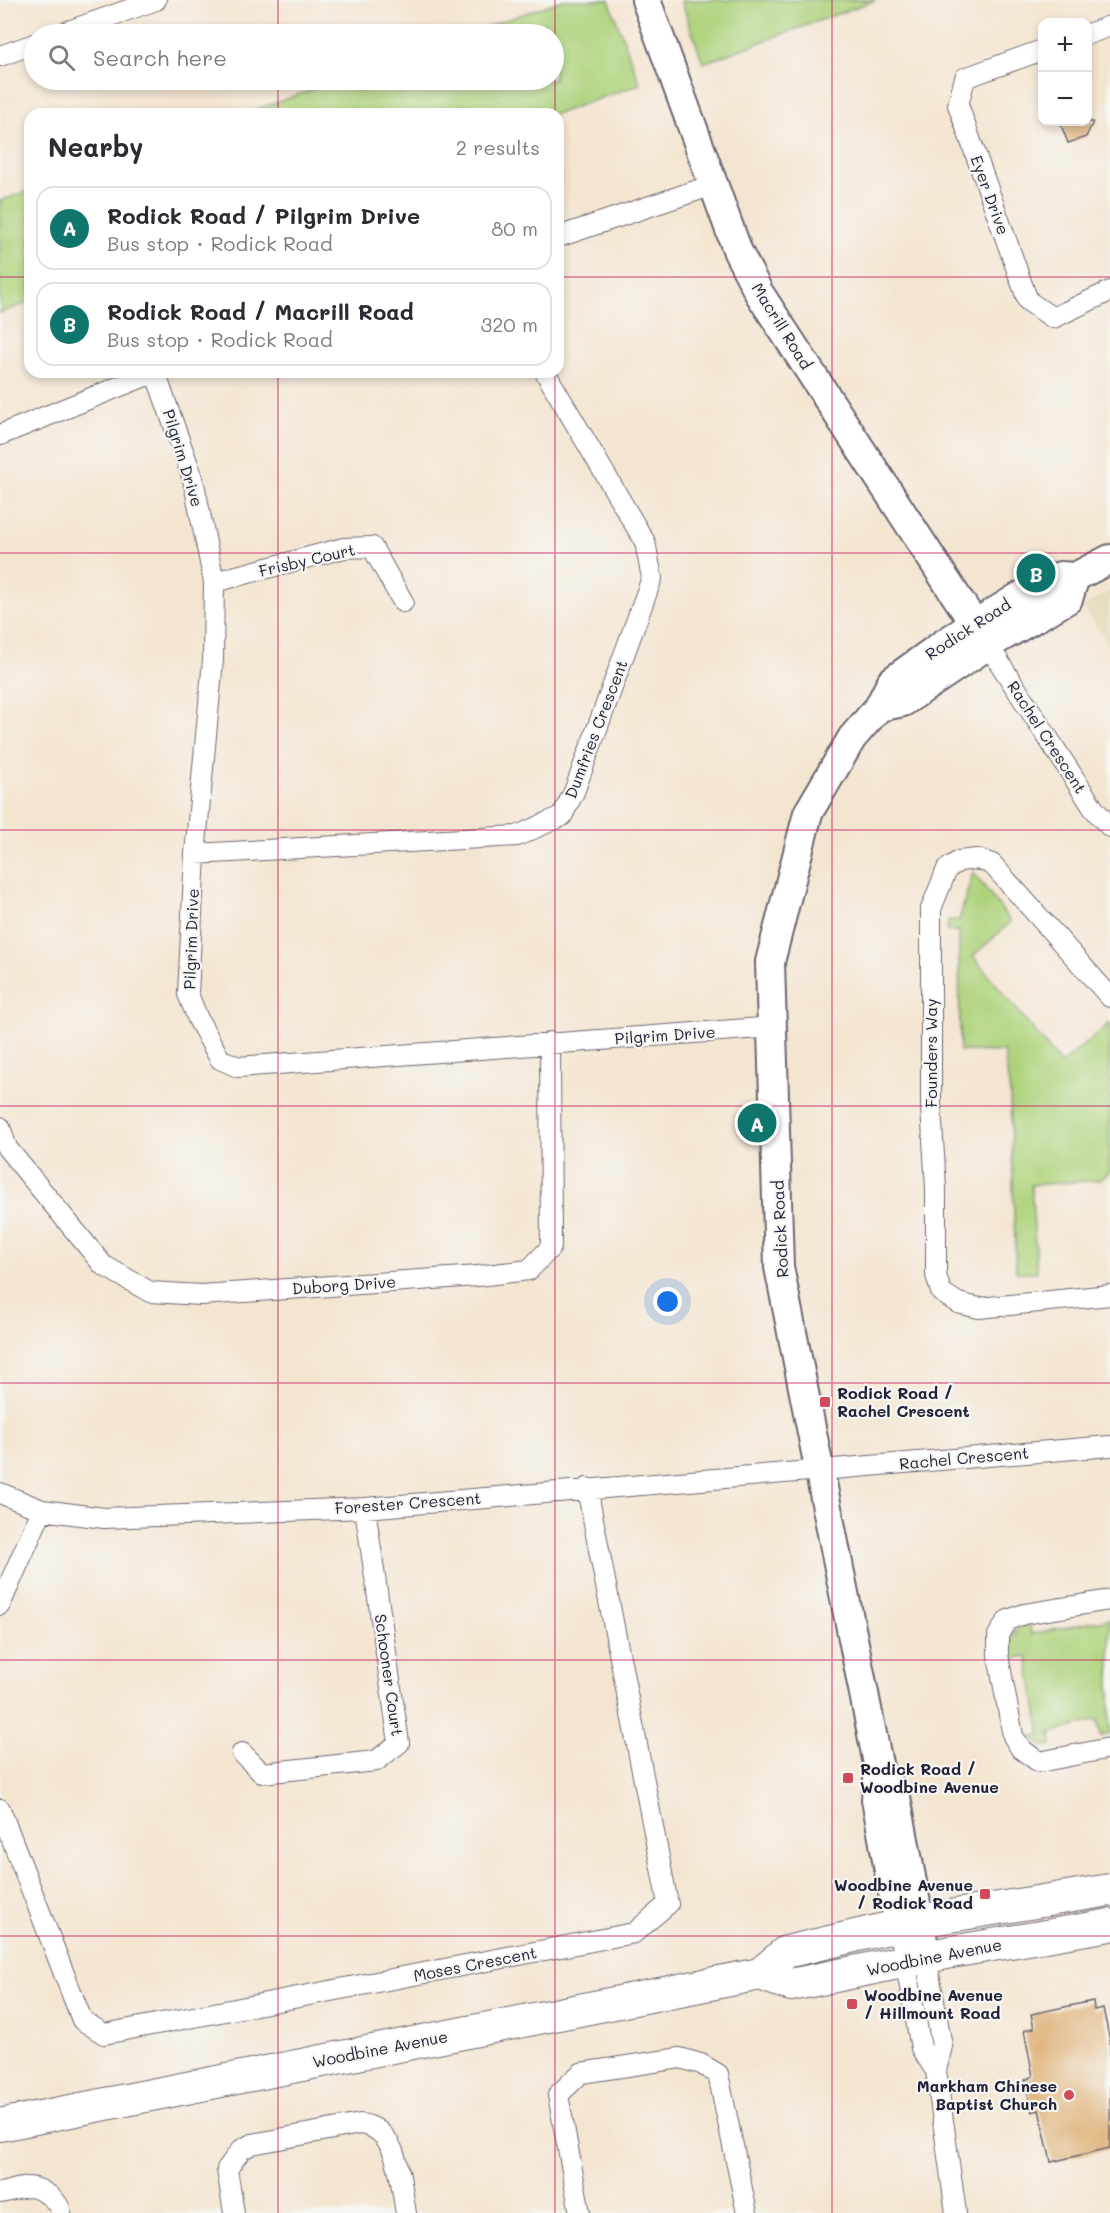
<!DOCTYPE html>
<meta charset="utf-8">
<style>
:root{--surface:#fff;--page:#f7f7f7;--text:#2b2b33;--muted:#7c7c81;--line:#e1e1e2;--accent:#0f766e}
body{margin:0;font-family:Mali,sans-serif;background:var(--page);color:var(--text)}
.controls{position:absolute;right:18px;top:18px;display:grid;overflow:hidden;border-radius:12px;box-shadow:0 3px 9px #0003}
.controls button{width:54px;height:54px;display:grid;place-items:center;padding:0;border:0;border-bottom:2px solid var(--line);background:var(--surface);color:var(--text);font:30px sans-serif}
.you{position:absolute;left:668px;top:1302px;width:21px;height:21px;margin:-15px;border:4px solid #fff;border-radius:50%;background:#1a73e8;box-shadow:0 0 0 9px #1a73e833}
.badge{display:grid;place-items:center;width:39px;height:39px;border-radius:50%;background:var(--accent);color:#fff;font-size:20px;font-weight:700}
.pin{position:absolute;translate:-50% -50%;border:3px solid #fff;box-shadow:0 2px 6px #0006}
.list{margin:0;padding:0;list-style:none}
h2{display:flex;justify-content:space-between;align-items:center;height:78px;margin:0;padding:0 24px;font-size:26px}
h2 small{font-size:20px;font-weight:400;color:var(--muted)}
.list li{display:grid;grid-template-columns:39px 1fr auto;gap:18px;align-items:center;box-sizing:border-box;height:84px;margin:0 12px 12px;padding:0 12px;border:2px solid var(--line);border-radius:18px}
.list b{display:block;font-size:22px;white-space:nowrap}
.list p{margin:0;font-size:20px;white-space:nowrap;color:var(--muted)}
.list em{font-size:20px;font-style:normal;color:var(--muted)}
.icon{flex:none;width:33px;height:33px;fill:none;stroke:currentColor;stroke-width:2;stroke-linecap:round;stroke-linejoin:round}
.map{position:relative;flex:none;width:1110px;height:2213px;overflow:hidden}
.search{position:absolute;background:var(--surface);box-shadow:0 3px 9px #0003;left:24px;top:24px;width:540px;height:66px;display:flex;align-items:center;gap:15px;box-sizing:border-box;padding:0 21px;border-radius:33px;color:var(--muted);font-size:22px}
.panel{position:absolute;background:var(--surface);box-shadow:0 3px 9px #0003;left:24px;top:108px;width:540px;height:270px;border-radius:18px}
.map>svg:first-child{display:block}
</style>
<div class="map">
<svg width="1110" height="2213" viewBox="0 0 1110 2213">
<rect width="100%" height="100%" fill="#f6f6f2"/>
<filter id="ink" filterUnits="userSpaceOnUse"><feTurbulence type="fractalNoise" baseFrequency=".0167" numOctaves="2"/><feDisplacementMap in="SourceGraphic" scale="12" xChannelSelector="R" yChannelSelector="G"/><feConvolveMatrix kernelMatrix="1 2 1 2 8 2 1 2 1" color-interpolation-filters="sRGB"/></filter>
<filter id="wash" filterUnits="userSpaceOnUse"><feTurbulence type="fractalNoise" baseFrequency=".008" numOctaves="4" result="noise"/><feDisplacementMap in="SourceGraphic" scale="24" xChannelSelector="R" yChannelSelector="G"/><feGaussianBlur stdDeviation="1.35" result="paint"/><feColorMatrix in="noise" values="0 0 0 0 0 0 0 0 0 0 0 0 0 0 0 0 0 1.4 0 .05"/><feComposite in="paint" operator="in"/></filter>
<g filter="url(#wash)">
<rect width="100%" height="100%" fill="#f4e5d1"/>
<!-- built -->
<path fill="#e4dbba" d="M 1110,591 L 1110,648 L 1083,606 Z"/>
<!-- green -->
<path fill="#aed37c" stroke="#687a5c" stroke-width="1.5" d="M 563,0 L 609,0 L 640,84 L 556,114 L 244,114 L 340,80 L 554,80 L 554,34 L 466,34 Z
M 681,0 L 876,0 L 703,63 Z
M 30,190 L 30,302 L 0,313 L 0,201 Z
M 973,872 L 1011,922 L 973,956 L 1061,1064 L 1110,1023 L 1110,1172 L 1100,1180 L 1031,1185 L 1037,1272 L 1016,1272 L 1010,1094 L 1004,1052 L 960,1051 L 959,931 L 947,931 L 948,920 L 959,920 Z
M 1110,1619 L 1110,1734 L 1101,1736 L 1098,1720 L 1051,1733 L 1052,1746 L 1042,1746 L 1031,1737 L 1041,1734 L 1027,1656 L 1012,1659 C 1010,1640 1011,1628 1030,1621 L 1031,1634 Z"/>
<g id="blocks">
<!-- building -->
<path fill="#dca866" d="M 1060,122 L 1093,122 L 1086,137 L 1068,143 Z
M 1093,2001 L 1094,2010 L 1103,2008 L 1110,2041 L 1110,2148 L 1051,2162 L 1039,2110 L 1032,2112 L 1025,2080 L 1033,2076 L 1024,2030 L 1034,2028 L 1031,2014 Z"/>
</g>
</g>
<g filter="url(#ink)">
<use href="#blocks" fill-opacity="0" stroke="#6c6670" stroke-width="1.5"/>
<g fill="none" stroke-linecap="round" stroke-linejoin="round">
<!-- street casing -->
<g stroke="#6c6670" stroke-width="22">
<path id="street" d="M 60,34 L 156,0
M 1088,34 L 1110,26
M 1042,50 L 965,78 L 958,105 L 1028,301 L 1053,318 L 1110,291
M 0,56 L 34,44
M 558,237 L 713,185
M 155,372 L 193,479 L 214,582 L 213,660 L 195,854 L 188,994 L 198,1019 L 220,1059 L 238,1067 L 774,1027
M 0,435 L 155,372
M 214,582 L 344,548 L 372,547 L 403,602
M 988,645 L 1094,809 L 1110,827
M 195,854 L 517,836 L 562,816 L 574,792 L 652,578 L 645,542 L 545,372
M 1110,997 L 992,864 L 977,859 L 959,861 L 947,869 L 931,909 L 931,1107 L 936,1188 L 936,1275 L 941,1292 L 958,1303 L 979,1308 L 1110,1295
M 0,1127 L 7,1148 L 103,1265 L 150,1292 L 201,1295 L 478,1276 L 529,1270 L 551,1247 L 550,1042
M 0,1493 L 42,1510 L 104,1518 L 365,1508 L 1110,1446
M 1110,1600 L 1024,1614 L 1008,1620 L 998,1635 L 998,1655 L 1013,1736 L 1021,1749 L 1039,1762 L 1110,1748
M 0,1605 L 42,1510
M 242,1753 L 262,1773 L 376,1761 L 399,1743 L 365,1508
M 0,1809 L 82,2020 L 104,2034 L 634,1933 L 668,1904 L 587,1488
M 899,1926 L 921,2048 L 936,2071
M 926,1957 L 942,2046 L 936,2071 L 956,2213
M 0,2193 C 9,2192 20,2187 29,2187 C 42,2188 59,2200 61,2213
M 234,2213 L 227,2169 L 241,2150 L 252,2144 L 360,2124 C 400,2128 400,2183 406,2213
M 580,2213 L 558,2095 L 581,2073 L 680,2058 L 701,2064 L 718,2074 L 747,2213"/>
</g>
<!-- secondary casing -->
<g stroke="#6c6670" stroke-width="32">
<path id="secondary" d="M 646,0 L 738,252 L 759,293 L 988,645
M 879,707 L 903,702 L 988,645 L 1068,599 L 1075,577
M 879,1769 L 896,1797 L 926,1957
M 899,1926 L 876,1799 L 879,1769 L 779,1267 L 770,962 L 808,813 L 852,738 L 879,707 L 892,681 L 946,642 L 1019,597 L 1060,576 L 1075,577 L 1110,559"/>
</g>
<!-- primary casing -->
<g stroke="#6c6670" stroke-width="34">
<path id="primary" d="M 760,1974 L 791,1985 L 951,1952 L 1110,1925
M 0,2125 L 760,1974 L 786,1952 L 919,1921 L 1110,1890"/>
</g>
<!-- street -->
<use href="#street" stroke="#fff" stroke-width="20"/>
<!-- secondary -->
<use href="#secondary" stroke="#fff" stroke-width="28"/>
<!-- primary -->
<use href="#primary" stroke="#fff" stroke-width="32"/>
</g>
</g>
<!-- grid -->
<path fill="none" stroke="#c2185b" stroke-width="1.5" stroke-opacity="0.55" d="M 278,0 L 278,34M 555,0 L 555,114M 832,0 L 832,2213M 278,80 L 278,114M 0,277 L 30,277M 558,277 L 1110,277M 278,372 L 278,2213M 555,372 L 555,2213M 0,553 L 1110,553M 0,830 L 1110,830M 0,1106 L 1110,1106M 0,1383 L 1110,1383M 0,1660 L 1110,1660M 0,1936 L 1110,1936"/>
<!-- markers -->
<g fill="#d1495b" stroke="#f6f6f2" stroke-width="2">
<rect x="819" y="1396" width="12" height="12" rx="3"/>
<rect x="842" y="1772" width="12" height="12" rx="3"/>
<rect x="979" y="1888" width="12" height="12" rx="3"/>
<rect x="846" y="1998" width="12" height="12" rx="3"/>
<circle cx="1069" cy="2095" r="6"/>
</g>
<g text-anchor="middle" stroke-width="4.5" stroke-linejoin="round" paint-order="stroke">
<!-- street labels -->
<g font-size="16" fill="#22223b" stroke="#f6f6f2">
<text transform="translate(990 195) rotate(70)" y="6">Eyer Drive</text>
<text transform="translate(782 326) rotate(58)" y="6">Macrill Road</text>
<text transform="translate(183 458) rotate(73)" y="6">Pilgrim Drive</text>
<text transform="translate(307 560) rotate(-13)" y="6">Frisby Court</text>
<text transform="translate(968 629) rotate(-33)" y="6">Rodick Road</text>
<text transform="translate(596 729) rotate(-69)" y="6">Dumfries Crescent</text>
<text transform="translate(1047 737) rotate(57)" y="6">Rachel Crescent</text>
<text transform="translate(191 939) rotate(-88)" y="6">Pilgrim Drive</text>
<text transform="translate(665 1035) rotate(-4)" y="6">Pilgrim Drive</text>
<text transform="translate(931 1053) rotate(-90)" y="6">Founders Way</text>
<text transform="translate(780 1229) rotate(-93)" y="6">Rodick Road</text>
<text transform="translate(344 1285) rotate(-4)" y="6">Duborg Drive</text>
<text transform="translate(964 1458) rotate(-5)" y="6">Rachel Crescent</text>
<text transform="translate(408 1503) rotate(-4)" y="6">Forester Crescent</text>
<text transform="translate(389 1675) rotate(82)" y="6">Schooner Court</text>
<text transform="translate(934 1957) rotate(-11)" y="6">Woodbine Avenue</text>
<text transform="translate(475 1964) rotate(-11)" y="6">Moses Crescent</text>
<text transform="translate(380 2049) rotate(-11)" y="6">Woodbine Avenue</text>
</g>
<!-- poi labels -->
<g font-size="16" font-weight="bold" fill="#22223b" stroke="#f6f6f2" text-anchor="start">
<text x="837" y="1399">Rodick Road /<tspan x="837" dy="18">Rachel Crescent</tspan></text>
<text x="860" y="1775">Rodick Road /<tspan x="860" dy="18">Woodbine Avenue</tspan></text>
<text x="973" y="1891" text-anchor="end">Woodbine Avenue<tspan x="973" dy="18">/ Rodick Road</tspan></text>
<text x="864" y="2001">Woodbine Avenue<tspan x="864" dy="18">/ Hillmount Road</tspan></text>
<text x="1057" y="2092" text-anchor="end">Markham Chinese<tspan x="1057" dy="18">Baptist Church</tspan></text>
</g>
</g>
</svg>
<div class="controls">
<button>+</button>
<button>−</button>
</div>
<div class="you"></div>
<div class="pin badge" style="left:757px;top:1123px">A</div>
<div class="pin badge" style="left:1036px;top:573px">B</div>
<div class="search"><svg class="icon" aria-label="search" viewBox="0 0 24 24"><circle cx="10" cy="10" r="6"/><path d="M15 15l6 6"/></svg>Search here</div>
<section class="panel">
<h2>Nearby<small>2 results</small></h2>
<ul class="list">
<li><span class="badge">A</span><div><b>Rodick Road / Pilgrim Drive</b><p>Bus stop · Rodick Road</p></div><em>80 m</em></li>
<li><span class="badge">B</span><div><b>Rodick Road / Macrill Road</b><p>Bus stop · Rodick Road</p></div><em>320 m</em></li>
</ul>
</section>
</div>
